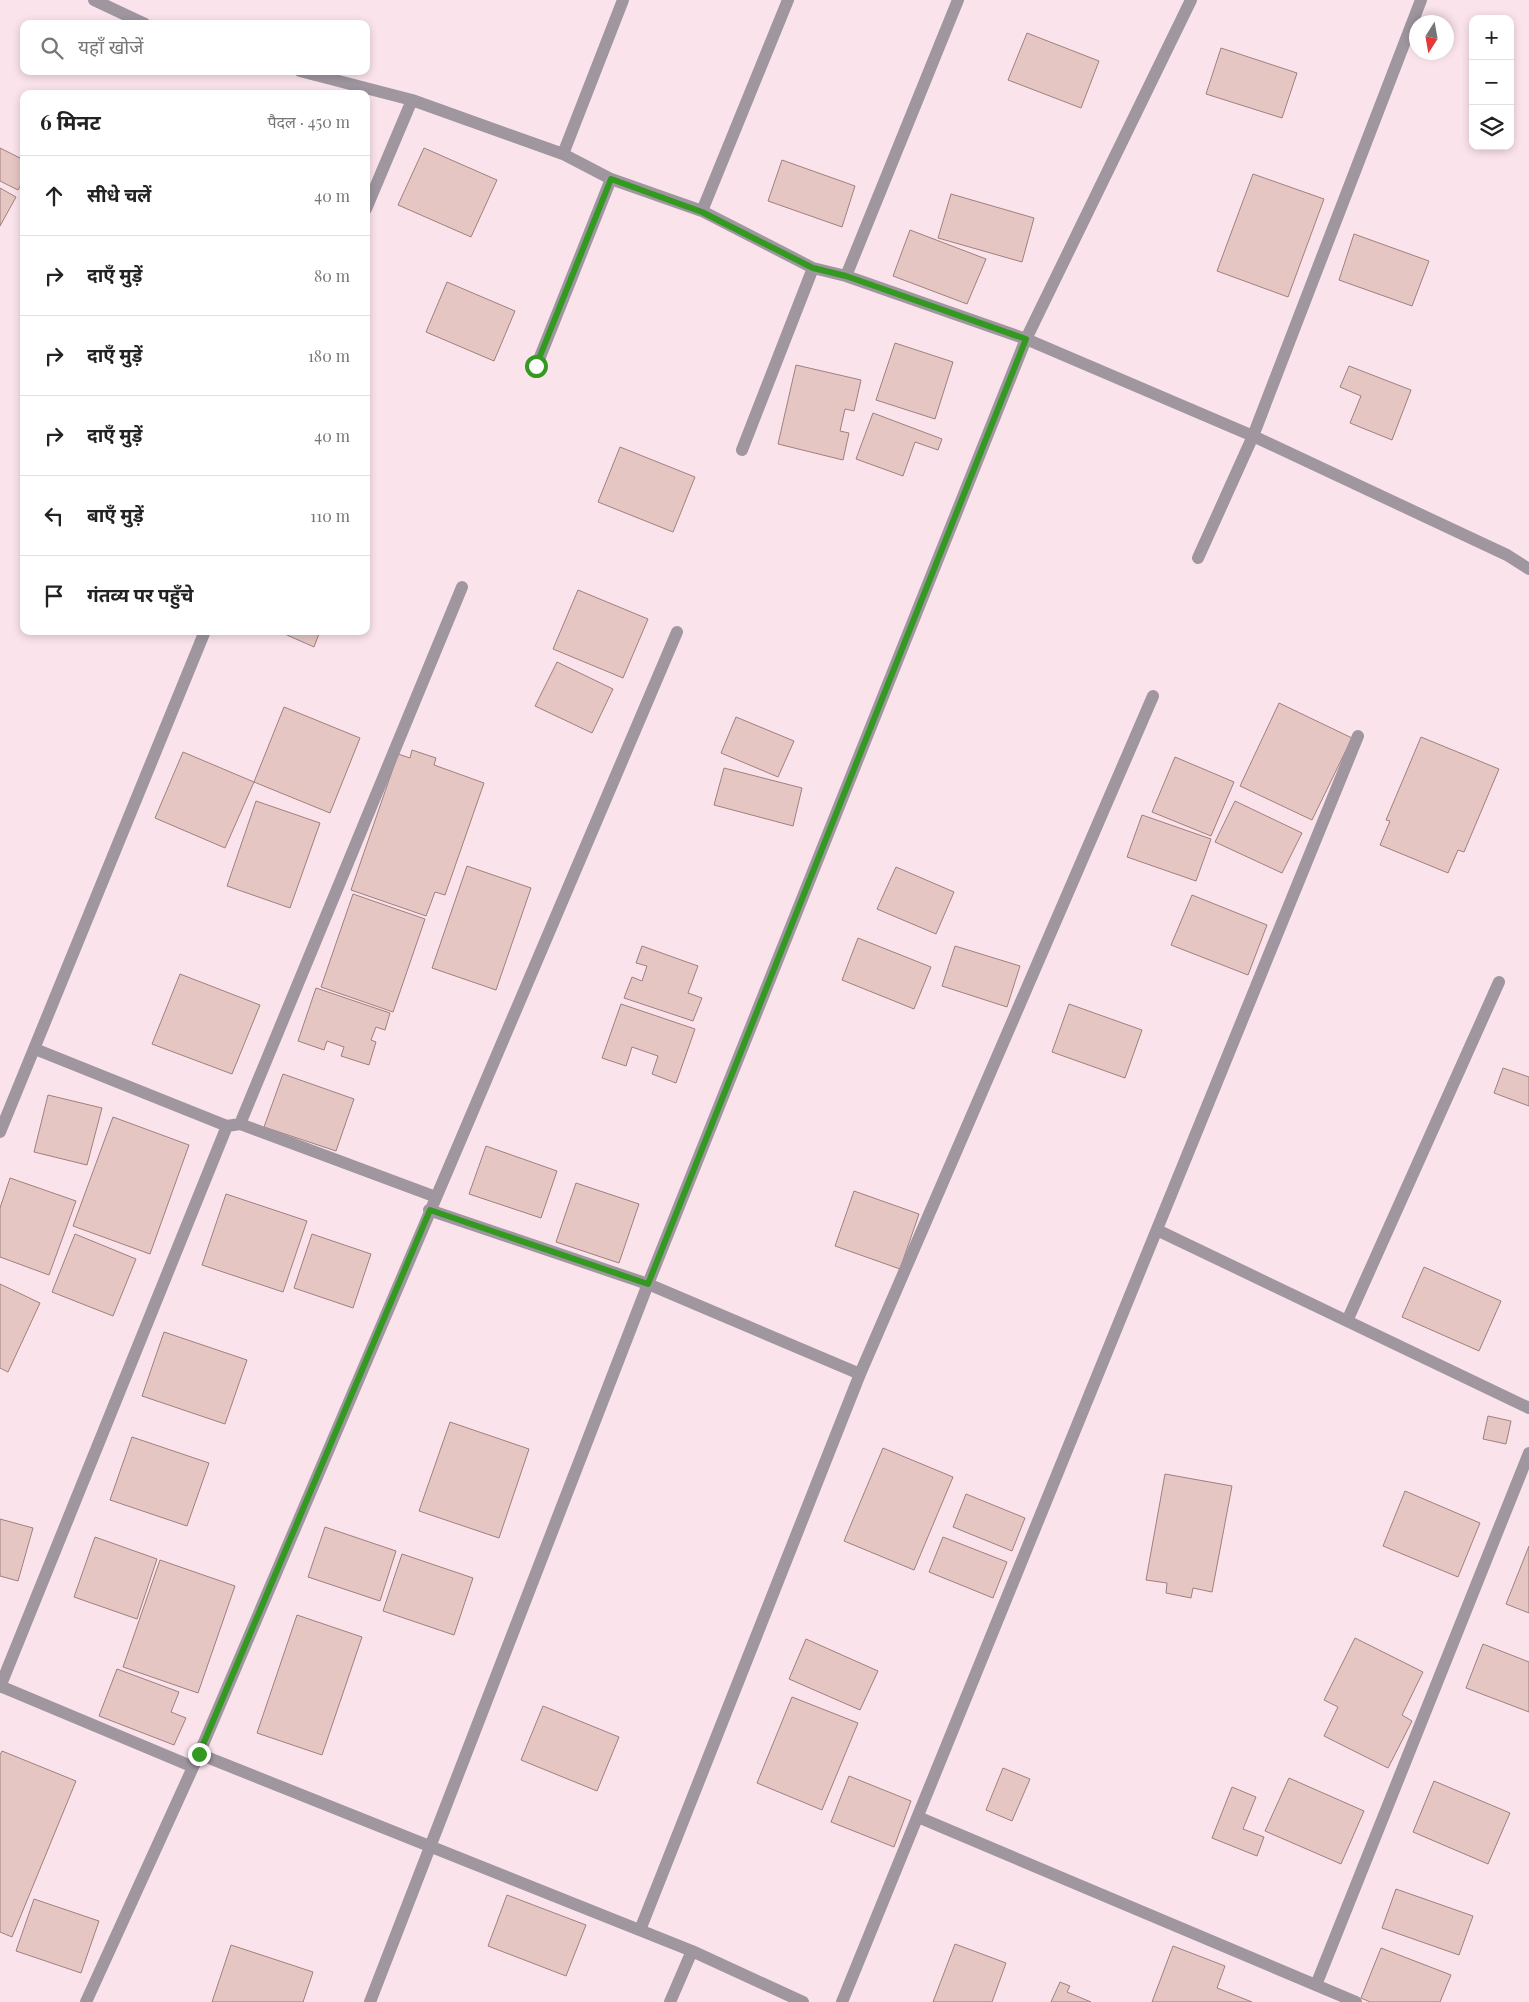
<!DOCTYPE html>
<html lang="hi">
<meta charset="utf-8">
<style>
:root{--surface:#fff;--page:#f2f2f2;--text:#222;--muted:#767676;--line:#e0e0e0}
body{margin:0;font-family:"Playfair Display","Noto Sans Devanagari",serif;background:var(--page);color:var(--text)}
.controls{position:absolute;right:15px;top:15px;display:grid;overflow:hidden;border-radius:10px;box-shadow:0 2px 8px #0003}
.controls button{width:45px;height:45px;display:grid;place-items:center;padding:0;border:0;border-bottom:1px solid var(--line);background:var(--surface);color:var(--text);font:25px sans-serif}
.compass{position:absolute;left:1409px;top:15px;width:45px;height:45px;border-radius:50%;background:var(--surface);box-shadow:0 2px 8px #0003;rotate:191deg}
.stop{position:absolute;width:15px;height:15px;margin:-11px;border:4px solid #339920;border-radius:50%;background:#fff}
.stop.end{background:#339920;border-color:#fff;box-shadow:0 1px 5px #0008}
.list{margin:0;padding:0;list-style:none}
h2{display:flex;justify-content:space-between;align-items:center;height:65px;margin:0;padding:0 20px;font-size:21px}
h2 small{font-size:16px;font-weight:400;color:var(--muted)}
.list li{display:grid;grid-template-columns:32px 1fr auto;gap:15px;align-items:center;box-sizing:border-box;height:80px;padding:0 20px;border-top:1px solid var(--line)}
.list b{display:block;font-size:19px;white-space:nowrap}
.list em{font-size:16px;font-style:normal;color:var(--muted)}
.icon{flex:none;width:28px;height:28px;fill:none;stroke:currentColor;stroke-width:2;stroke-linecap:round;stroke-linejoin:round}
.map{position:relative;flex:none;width:1529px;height:2002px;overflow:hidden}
.search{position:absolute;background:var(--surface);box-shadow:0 2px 8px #0003;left:20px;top:20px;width:350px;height:55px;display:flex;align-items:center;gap:12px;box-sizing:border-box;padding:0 18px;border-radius:10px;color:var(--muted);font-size:19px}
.panel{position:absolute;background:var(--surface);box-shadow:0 2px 8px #0003;left:20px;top:90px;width:350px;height:545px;border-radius:10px}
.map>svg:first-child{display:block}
</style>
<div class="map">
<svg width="1529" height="2002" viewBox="0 0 1529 2002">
<rect width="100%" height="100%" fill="#fbe3ec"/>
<!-- building -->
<path fill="#e6c6c3" stroke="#9e807e" d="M 1027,33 L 1099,61 L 1081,108 L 1008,80 Z
M 1221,48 L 1297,73 L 1282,118 L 1206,94 Z
M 0,148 L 24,160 L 24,179 L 18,190 L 0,181 Z
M 424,148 L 497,180 L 471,237 L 398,205 Z
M 782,160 L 855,186 L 842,227 L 768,201 Z
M 1253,174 L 1324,199 L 1288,297 L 1217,271 Z
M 0,188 L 16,197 L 0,226 Z
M 951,194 L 1034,218 L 1022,262 L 938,238 Z
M 910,230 L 986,259 L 967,304 L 893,276 Z
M 1354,234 L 1429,261 L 1412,306 L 1339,280 Z
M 447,282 L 515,311 L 494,361 L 426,332 Z
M 895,343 L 953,362 L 935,419 L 876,400 Z
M 796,365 L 861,380 L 854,411 L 845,409 L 840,431 L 849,433 L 843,460 L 778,444 Z
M 1349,366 L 1411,390 L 1392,440 L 1350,423 L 1361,396 L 1340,387 Z
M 873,413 L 942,439 L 938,450 L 915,442 L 903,476 L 856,459 Z
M 620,447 L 695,477 L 673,532 L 598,502 Z
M 578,590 L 648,619 L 623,678 L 553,649 Z
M 278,631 L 320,631 L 314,647 Z
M 557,662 L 613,689 L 592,733 L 535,706 Z
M 1279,703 L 1352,738 L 1312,820 L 1240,786 Z
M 284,707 L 360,738 L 330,813 L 254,782 Z
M 736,717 L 794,741 L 778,777 L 721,753 Z
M 1421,737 L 1499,769 L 1464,852 L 1458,850 L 1448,873 L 1380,845 L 1390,821 L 1386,820 Z
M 412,750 L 436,758 L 434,765 L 484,783 L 445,895 L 435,892 L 426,916 L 351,890 L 398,754 L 410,758 Z
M 183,752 L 254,782 L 225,848 L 155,818 Z
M 1175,757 L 1234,782 L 1211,836 L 1152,812 Z
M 724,768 L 802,788 L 793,826 L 714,805 Z
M 256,801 L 320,823 L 290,908 L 227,886 Z
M 1235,801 L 1302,833 L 1282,873 L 1215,842 Z
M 1142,815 L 1211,839 L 1196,881 L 1127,857 Z
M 467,866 L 531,888 L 496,990 L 432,968 Z
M 896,867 L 954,892 L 936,934 L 877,909 Z
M 353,894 L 425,919 L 393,1012 L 321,987 Z
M 1192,895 L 1267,925 L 1248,975 L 1171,945 Z
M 858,938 L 931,967 L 914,1009 L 842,980 Z
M 642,946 L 698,966 L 688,993 L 702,998 L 693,1021 L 624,998 L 632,977 L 642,981 L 647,966 L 636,963 Z
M 955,946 L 1020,966 L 1007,1007 L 942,986 Z
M 180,974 L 260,1005 L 232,1074 L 152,1044 Z
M 316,988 L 390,1013 L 385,1030 L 376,1027 L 371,1040 L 376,1042 L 369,1065 L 341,1056 L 344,1047 L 327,1041 L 324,1050 L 298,1041 Z
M 621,1004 L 695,1029 L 676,1083 L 652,1074 L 658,1056 L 632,1047 L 626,1066 L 602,1058 Z
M 1069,1004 L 1142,1030 L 1125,1078 L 1052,1052 Z
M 1503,1068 L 1529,1077 L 1529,1106 L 1494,1093 Z
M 283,1074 L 354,1099 L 336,1151 L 264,1127 Z
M 48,1095 L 102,1108 L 87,1165 L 34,1152 Z
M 113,1117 L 189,1145 L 150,1254 L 73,1226 Z
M 486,1146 L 557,1171 L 541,1218 L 469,1194 Z
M 10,1178 L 76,1201 L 49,1275 L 0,1257 L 0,1208 Z
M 576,1183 L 639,1204 L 619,1263 L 556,1242 Z
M 854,1191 L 919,1214 L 900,1269 L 835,1246 Z
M 226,1194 L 307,1221 L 283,1292 L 202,1265 Z
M 75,1234 L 136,1259 L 113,1316 L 52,1292 Z
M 312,1234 L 371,1254 L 353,1308 L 294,1288 Z
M 1424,1267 L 1501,1301 L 1479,1351 L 1402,1317 Z
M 0,1284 L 40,1303 L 8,1372 L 0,1368 Z
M 164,1332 L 247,1360 L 225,1424 L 142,1396 Z
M 1488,1416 L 1511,1421 L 1506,1444 L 1483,1439 Z
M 450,1422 L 529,1449 L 499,1538 L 419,1511 Z
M 132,1437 L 209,1463 L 187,1526 L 110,1500 Z
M 883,1448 L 953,1477 L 914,1570 L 844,1541 Z
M 1165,1474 L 1232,1486 L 1212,1592 L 1193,1588 L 1191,1598 L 1166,1593 L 1167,1583 L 1146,1580 Z
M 1405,1491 L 1480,1523 L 1458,1577 L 1383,1546 Z
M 966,1494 L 1025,1518 L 1012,1551 L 953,1527 Z
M 0,1519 L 33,1528 L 18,1581 L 0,1576 Z
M 325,1527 L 396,1551 L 380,1601 L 308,1577 Z
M 95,1537 L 157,1559 L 137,1619 L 74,1597 Z
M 943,1537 L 1007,1562 L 993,1598 L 929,1572 Z
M 1529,1546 L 1529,1613 L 1506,1604 Z
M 402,1554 L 473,1578 L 454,1635 L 383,1611 Z
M 160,1560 L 235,1586 L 198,1693 L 123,1667 Z
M 297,1615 L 362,1637 L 322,1755 L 257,1733 Z
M 1355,1638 L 1423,1672 L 1402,1715 L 1412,1721 L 1388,1768 L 1324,1736 L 1338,1707 L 1324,1700 Z
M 806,1639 L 878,1671 L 860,1710 L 789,1679 Z
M 1483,1644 L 1529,1662 L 1529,1712 L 1466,1688 Z
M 117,1669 L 179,1692 L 171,1712 L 186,1718 L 174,1745 L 99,1716 Z
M 792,1697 L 858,1723 L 822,1810 L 757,1783 Z
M 543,1706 L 619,1737 L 597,1791 L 521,1760 Z
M 2,1751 L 76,1781 L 12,1937 L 0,1932 L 0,1755 Z
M 1003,1768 L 1030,1779 L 1012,1821 L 986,1810 Z
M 849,1776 L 911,1801 L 894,1847 L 831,1822 Z
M 1289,1778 L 1364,1811 L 1341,1864 L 1265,1831 Z
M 1434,1781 L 1510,1813 L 1488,1864 L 1413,1832 Z
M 1232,1787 L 1256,1797 L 1243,1829 L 1264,1837 L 1257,1856 L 1212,1838 Z
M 1396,1889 L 1473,1916 L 1459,1955 L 1382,1928 Z
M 507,1895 L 586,1925 L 566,1976 L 488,1946 Z
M 34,1899 L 99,1921 L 81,1973 L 16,1951 Z
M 955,1944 L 1006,1963 L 992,2002 L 933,2002 Z
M 231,1945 L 313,1972 L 303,2002 L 212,2002 Z
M 1173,1946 L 1225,1966 L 1217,1988 L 1252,2002 L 1152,2002 Z
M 1381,1948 L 1451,1975 L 1440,2002 L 1370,2002 L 1361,1998 Z
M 1060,1982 L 1070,1986 L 1067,1992 L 1091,2002 L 1051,2002 Z"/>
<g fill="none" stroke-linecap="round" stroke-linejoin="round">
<!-- minor -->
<path stroke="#9f969f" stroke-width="12" d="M 94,0 L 145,24
M 300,71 L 412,100 L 563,154 L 611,179 L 702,211 L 813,268 L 846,276 L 1026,339 L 1253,436 L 1507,555 L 1529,569
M 563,154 L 623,0
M 366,209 L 412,100
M 702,211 L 788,0
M 846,276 L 958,0
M 536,367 L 611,179
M 742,450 L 813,268
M 1198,558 L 1253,436 L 1421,0
M 35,1049 L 227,1126 L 240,1124 L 436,1197
M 240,1124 L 462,587
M 0,1132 L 205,631
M 429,1210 L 648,1284 L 860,1374
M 1157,1230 L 1529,1408
M 1347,1321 L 1499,982
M 0,1686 L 191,1766
M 0,1687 L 227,1126
M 199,1754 L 692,1951 L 803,2002
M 918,1817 L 1356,2002
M 640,1930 L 860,1374 L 1153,696
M 1316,1985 L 1529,1453
M 86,2002 L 199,1754 L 677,632
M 370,2002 L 648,1284 L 1026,339 L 1191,0
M 670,2002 L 692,1951
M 842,2002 L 1358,736"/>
</g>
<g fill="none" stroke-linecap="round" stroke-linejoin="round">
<!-- route -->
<path stroke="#339920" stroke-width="6" d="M 199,1754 L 430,1210 L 648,1284 L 1026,339 L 846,276 L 813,268 L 702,212 L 611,179 L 536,366"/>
</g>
</svg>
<div class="controls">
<button>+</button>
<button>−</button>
<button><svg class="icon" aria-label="layers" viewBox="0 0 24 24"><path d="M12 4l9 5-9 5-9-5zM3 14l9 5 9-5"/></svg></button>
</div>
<svg class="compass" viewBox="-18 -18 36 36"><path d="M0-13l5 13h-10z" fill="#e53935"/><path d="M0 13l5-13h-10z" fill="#767676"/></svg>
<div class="stop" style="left:536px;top:366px"></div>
<div class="stop end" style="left:199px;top:1754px"></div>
<div class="search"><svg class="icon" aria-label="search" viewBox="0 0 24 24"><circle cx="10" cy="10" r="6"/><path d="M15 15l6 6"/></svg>यहाँ खोजें</div>
<section class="panel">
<h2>6 मिनट<small>पैदल · 450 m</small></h2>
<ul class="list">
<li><svg class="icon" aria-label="ahead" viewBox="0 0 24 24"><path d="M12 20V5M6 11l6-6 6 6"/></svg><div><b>सीधे चलें</b></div><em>40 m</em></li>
<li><svg class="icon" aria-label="right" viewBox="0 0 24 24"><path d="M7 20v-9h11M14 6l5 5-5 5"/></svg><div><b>दाएँ मुड़ें</b></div><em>80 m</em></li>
<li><svg class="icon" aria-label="right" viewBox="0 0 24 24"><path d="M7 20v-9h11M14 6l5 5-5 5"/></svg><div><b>दाएँ मुड़ें</b></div><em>180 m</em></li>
<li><svg class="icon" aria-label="right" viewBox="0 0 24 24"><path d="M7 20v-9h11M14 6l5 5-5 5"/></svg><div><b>दाएँ मुड़ें</b></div><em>40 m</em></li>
<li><svg class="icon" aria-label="left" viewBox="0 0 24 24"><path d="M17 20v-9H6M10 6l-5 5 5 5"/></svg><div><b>बाएँ मुड़ें</b></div><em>110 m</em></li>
<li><svg class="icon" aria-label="arrive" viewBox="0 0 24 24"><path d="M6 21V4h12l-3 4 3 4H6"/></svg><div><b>गंतव्य पर पहुँचे</b></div></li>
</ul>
</section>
</div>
